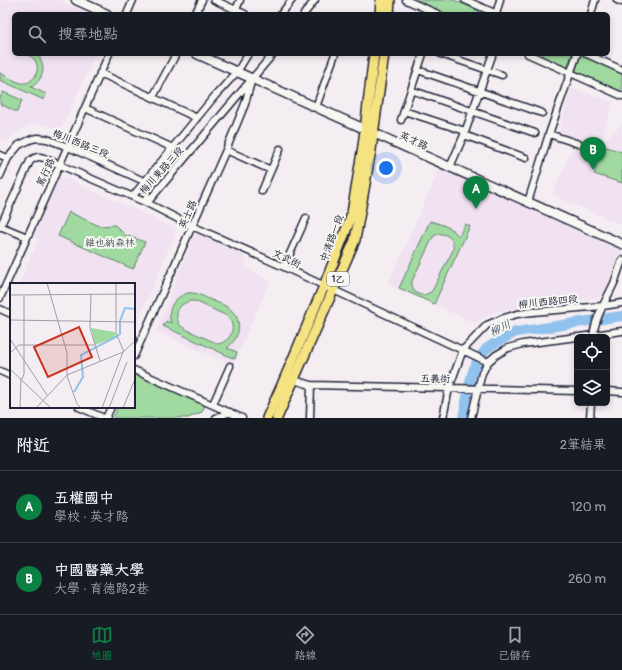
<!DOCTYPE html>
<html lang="zh-TW">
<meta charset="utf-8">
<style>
:root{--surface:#171b24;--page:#242831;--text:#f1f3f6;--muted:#9ea1a6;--line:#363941;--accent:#0b8043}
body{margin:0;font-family:Pangolin,"LXGW WenKai TC",sans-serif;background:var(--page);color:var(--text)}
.controls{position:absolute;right:12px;bottom:12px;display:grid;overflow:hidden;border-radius:6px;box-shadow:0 2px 6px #0003}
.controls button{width:36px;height:36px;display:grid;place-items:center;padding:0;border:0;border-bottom:1px solid var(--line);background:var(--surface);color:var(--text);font:20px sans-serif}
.you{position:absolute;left:386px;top:168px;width:14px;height:14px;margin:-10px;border:3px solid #fff;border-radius:50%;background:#1a73e8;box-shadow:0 0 0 6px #1a73e833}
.badge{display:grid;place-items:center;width:26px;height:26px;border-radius:50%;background:var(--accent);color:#fff;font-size:13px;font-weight:700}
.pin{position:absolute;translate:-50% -33px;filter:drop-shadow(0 1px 2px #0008)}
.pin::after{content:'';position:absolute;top:21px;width:14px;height:12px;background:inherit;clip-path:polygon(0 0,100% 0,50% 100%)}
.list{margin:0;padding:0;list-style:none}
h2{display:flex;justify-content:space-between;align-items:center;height:52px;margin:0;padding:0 16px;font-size:17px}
h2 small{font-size:13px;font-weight:400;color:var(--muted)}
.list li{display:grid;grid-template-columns:26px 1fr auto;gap:12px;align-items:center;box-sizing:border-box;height:72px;padding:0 16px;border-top:1px solid var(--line)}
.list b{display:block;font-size:15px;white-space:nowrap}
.list p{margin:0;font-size:13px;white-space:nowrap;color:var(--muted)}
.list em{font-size:13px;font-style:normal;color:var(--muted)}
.icon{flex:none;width:22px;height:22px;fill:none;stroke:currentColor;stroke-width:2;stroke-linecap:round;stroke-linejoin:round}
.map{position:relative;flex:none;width:622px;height:418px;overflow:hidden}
.search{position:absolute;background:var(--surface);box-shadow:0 2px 6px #0003;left:12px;right:12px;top:12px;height:44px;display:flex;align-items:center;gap:10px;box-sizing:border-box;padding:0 14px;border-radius:6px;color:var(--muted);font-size:15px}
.sheet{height:196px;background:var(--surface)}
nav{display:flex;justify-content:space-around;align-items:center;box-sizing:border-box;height:56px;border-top:1px solid var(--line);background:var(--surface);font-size:11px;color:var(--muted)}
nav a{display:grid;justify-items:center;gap:2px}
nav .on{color:var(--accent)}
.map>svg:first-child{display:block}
</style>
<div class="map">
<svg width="622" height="418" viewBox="0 0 622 418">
<rect width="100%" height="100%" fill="#f4edf2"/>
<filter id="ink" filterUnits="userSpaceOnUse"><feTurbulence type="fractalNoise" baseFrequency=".025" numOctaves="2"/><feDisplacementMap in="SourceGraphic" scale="8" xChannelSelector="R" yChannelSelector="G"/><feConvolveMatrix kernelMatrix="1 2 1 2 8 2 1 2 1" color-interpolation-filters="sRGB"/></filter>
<g filter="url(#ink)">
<!-- built -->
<path fill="#f1e2f2" d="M 0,0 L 59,0 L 90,14 L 14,14 L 14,54 L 96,54 L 62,127 L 57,129 L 47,125 L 38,124 L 28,126 L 12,135 L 7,141 L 0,141 Z
M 571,88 L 613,102 L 600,145 L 622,124 L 622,225 L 552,195 L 577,138 L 559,131 Z
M 440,168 L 621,250 L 604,297 L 502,310 L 493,313 L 475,323 L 388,284 Z
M 59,175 L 177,229 L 134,330 L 134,284 L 19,284 L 39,239 L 30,234 Z
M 195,232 L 245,256 L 246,267 L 270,281 L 233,365 L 156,331 Z"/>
<!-- green -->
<path fill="#a0daa0" stroke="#617e6e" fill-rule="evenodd" d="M 415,0 L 454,0 L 479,11 L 478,14 L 448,14 Z
M 25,54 L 37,54 C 47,65 44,80 31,87 L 46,94 L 44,100 L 0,80 L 0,73 C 6,76 14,81 21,83 C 34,85 43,68 33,58 C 31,56 28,55 25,54 Z
M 536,54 L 572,54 L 567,68 Z
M 581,55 L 622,74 L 622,92 L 575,71 Z
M 3,92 L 22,100 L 17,112 L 0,104 L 0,98 Z
M 603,146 L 622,152 L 622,183 L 594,174 Z
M 69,212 L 99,226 L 115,225 L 125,235 L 145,242 L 133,269 L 58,236 Z
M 430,221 C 441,224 451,227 459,236 L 465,224 L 470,226 L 434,304 L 399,288 ZM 438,234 C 448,233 455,240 453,250 L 432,291 C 422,299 411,294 412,281 L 433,237 Z
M 188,293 C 197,292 204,297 211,300 C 218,303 226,305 231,310 C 244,321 239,339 227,348 L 237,352 L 235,359 L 163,326 L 166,321 L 171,323 C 166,309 174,297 188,293 ZM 191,301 L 195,301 L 227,316 C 237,326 232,341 218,344 C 211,340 184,330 180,325 C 177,321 176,314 178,310 C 181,304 186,302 191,301 Z
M 134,374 L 205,405 L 202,412 L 188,418 L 113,418 L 118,407 L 134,407 Z"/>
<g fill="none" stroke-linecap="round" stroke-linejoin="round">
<!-- river -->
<path stroke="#91c2ed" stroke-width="10" d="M 463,418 L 471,377 L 474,368 L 479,358 L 486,349 L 495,343 L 516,332 L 622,316"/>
<!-- street casing -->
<g stroke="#22223b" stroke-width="9">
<path id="street" d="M 214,0 L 245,14
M 406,0 L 438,14
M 465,0 L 497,14
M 617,0 L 622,2
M 236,10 L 240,0
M 127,14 L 133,0
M 195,14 L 202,0
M 281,14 L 292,0
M 304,14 L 315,0
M 496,14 L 500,0
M 591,14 L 595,0
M 441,54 L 502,75
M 528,54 L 622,96
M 587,54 L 622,70
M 418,70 L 542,113
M 100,73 L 197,118
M 411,90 L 535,133
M 153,97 L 176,54
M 316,107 L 335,54
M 85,108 L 173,148
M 404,111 L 465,131
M 401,120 L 423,54
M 549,134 L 579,144
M 464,135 L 526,158
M 226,150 L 271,170
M 0,155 L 8,158
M 450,167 L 464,135 L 492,56
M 0,176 L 8,158 L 19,145 L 32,139 L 38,138 L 47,139 L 68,147 L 146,182
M 146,182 L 147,203 L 192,226 L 284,267 L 488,362
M 262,191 L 280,149
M 133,196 L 214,97 L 237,72 L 248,54
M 528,202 L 549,134 L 577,54
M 0,226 L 27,237
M 0,227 L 30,161 C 35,157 38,156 44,158 L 147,203 L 273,54
M 284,267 L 306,218
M 0,298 L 109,54
M 0,309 L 11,314
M 579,337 L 622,331
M 593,337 C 595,317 607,299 615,281 C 617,274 620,267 622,260
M 134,356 L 226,150 L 245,104 L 251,82
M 134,370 L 242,418
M 0,371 L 11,376
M 291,382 L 294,380 L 311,385 L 577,391
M 607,391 L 622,392
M 213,404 L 230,366
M 79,407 L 104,418
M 106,418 L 111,407
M 216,418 L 230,412
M 310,418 L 311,385
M 443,418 L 449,388 L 463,350 L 487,325 L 504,318 L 517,314 L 533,312 L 603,306 L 622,303
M 471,418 L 478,389 L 482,373 L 488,362 L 496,355 L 508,348 L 523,344 L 577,337
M 590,418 L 591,403"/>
</g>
<!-- secondary casing -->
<g stroke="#22223b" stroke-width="11">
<path id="secondary" d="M 76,0 L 107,14
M 197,54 L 622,244"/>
</g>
<!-- primary casing -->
<g stroke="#22223b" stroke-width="12">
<path id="primary" d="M 380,14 L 381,0
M 389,14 L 390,0
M 267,418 L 281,387 L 324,286 L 346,230 L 352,213 L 363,146 L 374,54
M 277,418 L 355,240 L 371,150 L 384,54"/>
</g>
<!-- street -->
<use href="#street" stroke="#f6f6f2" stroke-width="6"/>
<!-- secondary -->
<use href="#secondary" stroke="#f6f6f2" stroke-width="8"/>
<!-- primary -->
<use href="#primary" stroke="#f5e382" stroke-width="9"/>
</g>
</g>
<g text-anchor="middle" stroke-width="4" stroke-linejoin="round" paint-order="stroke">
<!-- shield labels -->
<rect fill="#f6f6f2" stroke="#626272" stroke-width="1" x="327" y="272" width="22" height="14" rx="3"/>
<g font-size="9" font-weight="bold" fill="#22223b">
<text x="338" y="282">1乙</text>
</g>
<!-- street labels -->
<g font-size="10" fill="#22223b" stroke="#f6f6f2">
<text transform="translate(414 140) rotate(24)" y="4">英才路</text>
<text transform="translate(81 143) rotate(22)" y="4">梅川西路三段</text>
<text transform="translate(161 170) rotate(-48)" y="4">梅川東路三段</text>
<text transform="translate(45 172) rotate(-66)" y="4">篤行路</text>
<text transform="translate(187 214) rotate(-66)" y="4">英士路</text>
<text transform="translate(331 238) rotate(-70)" y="4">中清路一段</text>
<text transform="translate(287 258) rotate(25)" y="4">文武街</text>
<text transform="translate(548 301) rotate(-6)" y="4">柳川西路四段</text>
<text transform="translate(435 378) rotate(1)" y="4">五義街</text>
</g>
<!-- park labels -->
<g font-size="10" fill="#485959" stroke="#f6f6f2">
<text x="110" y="246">維也納森林</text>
</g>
<!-- water labels -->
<g font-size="11" font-style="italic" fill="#435270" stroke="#f6f6f2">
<text transform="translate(500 328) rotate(-26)" y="4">柳川</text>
</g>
</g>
<!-- overview -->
<g transform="translate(10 283)">
<rect width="125" height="125" fill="#f4edf2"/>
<path d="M 81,45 L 105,49 L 106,54 L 85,62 Z" fill="#a0daa0"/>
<path fill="none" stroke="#91c2ed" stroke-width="2" d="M 64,109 L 73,94 L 71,72 L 106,54 L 110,51 L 110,38 L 115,25 L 125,26"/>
<path fill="none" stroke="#a09ca9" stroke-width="1" d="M 37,0 L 57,70 L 57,93M 106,0 L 106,50 L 114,69M 81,11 L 80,45 L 90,78M 0,12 L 125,11M 0,37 L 125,39M 0,56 L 37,112M 55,62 L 84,62M 0,70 L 9,62 L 54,62M 0,86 L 41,125M 57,93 L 67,121 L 71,125M 12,96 L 14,91 L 14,12M 10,125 L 11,95M 26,125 L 57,92 L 113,69M 92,125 L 113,69 L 125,58M 99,125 L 117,79M 113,125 L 125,96"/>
<path fill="#c8321e" fill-opacity="0.15" stroke="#c8321e" stroke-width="2" d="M 69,44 L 82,74 L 38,94 L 24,64 Z"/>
<rect width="125" height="125" fill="none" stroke="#22223b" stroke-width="2"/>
</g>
</svg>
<div class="controls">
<button><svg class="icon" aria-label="locate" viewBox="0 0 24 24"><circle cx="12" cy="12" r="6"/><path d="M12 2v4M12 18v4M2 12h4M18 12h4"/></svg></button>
<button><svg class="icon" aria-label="layers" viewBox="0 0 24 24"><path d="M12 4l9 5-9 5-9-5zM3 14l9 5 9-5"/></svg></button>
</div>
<div class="you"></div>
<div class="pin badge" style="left:476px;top:209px">A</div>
<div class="pin badge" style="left:593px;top:170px">B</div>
<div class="search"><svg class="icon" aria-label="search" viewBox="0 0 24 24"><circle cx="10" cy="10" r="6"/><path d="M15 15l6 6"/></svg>搜尋地點</div>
</div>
<section class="sheet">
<h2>附近<small>2筆結果</small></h2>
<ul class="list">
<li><span class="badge">A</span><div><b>五權國中</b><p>學校 · 英才路</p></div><em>120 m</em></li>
<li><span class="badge">B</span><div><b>中國醫藥大學</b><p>大學 · 育德路2巷</p></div><em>260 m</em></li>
</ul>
</section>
<nav>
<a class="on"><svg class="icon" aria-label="map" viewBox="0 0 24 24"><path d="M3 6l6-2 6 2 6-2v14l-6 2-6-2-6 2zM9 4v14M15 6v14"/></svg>地圖</a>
<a><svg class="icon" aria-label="directions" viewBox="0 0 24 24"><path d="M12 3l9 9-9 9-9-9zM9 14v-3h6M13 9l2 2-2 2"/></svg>路線</a>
<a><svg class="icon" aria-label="saved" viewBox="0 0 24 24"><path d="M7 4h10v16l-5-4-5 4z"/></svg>已儲存</a>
</nav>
